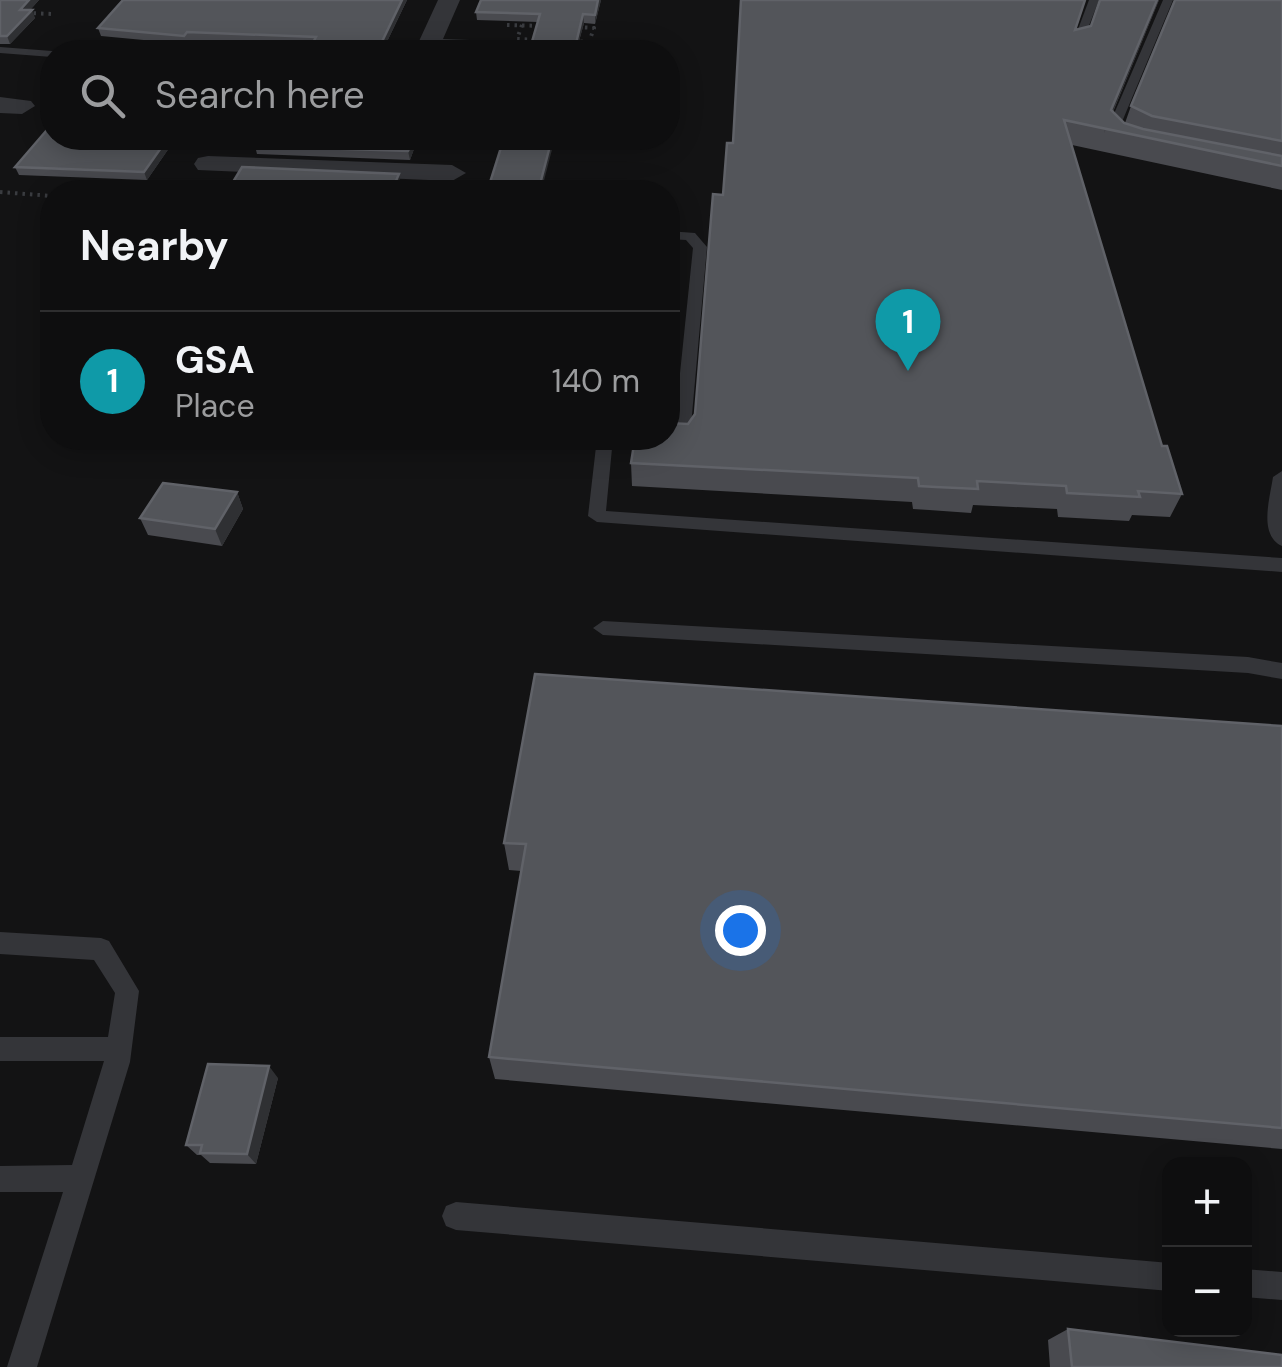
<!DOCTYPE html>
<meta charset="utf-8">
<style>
:root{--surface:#0e0e0f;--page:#171718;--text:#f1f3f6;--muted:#9b9c9e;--line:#2e2e2f;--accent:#0b8043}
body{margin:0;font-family:"DM Sans",sans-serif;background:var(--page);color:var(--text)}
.controls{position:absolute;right:30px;bottom:30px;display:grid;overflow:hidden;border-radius:20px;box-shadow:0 5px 25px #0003}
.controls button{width:90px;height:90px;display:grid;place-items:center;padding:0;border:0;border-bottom:2px solid var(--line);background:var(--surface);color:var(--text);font:50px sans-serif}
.you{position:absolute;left:740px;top:930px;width:35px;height:35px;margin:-25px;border:8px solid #fff;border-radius:50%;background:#1a73e8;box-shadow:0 0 0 15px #1a73e833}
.badge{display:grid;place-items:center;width:65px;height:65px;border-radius:50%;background:var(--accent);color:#fff;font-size:32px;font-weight:700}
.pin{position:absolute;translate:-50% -82px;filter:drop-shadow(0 2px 5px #0008)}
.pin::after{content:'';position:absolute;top:52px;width:35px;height:30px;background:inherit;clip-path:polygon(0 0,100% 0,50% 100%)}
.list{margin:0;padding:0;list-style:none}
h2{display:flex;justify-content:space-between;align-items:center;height:130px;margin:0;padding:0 40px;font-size:42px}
h2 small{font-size:32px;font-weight:400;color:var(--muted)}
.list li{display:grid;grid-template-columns:65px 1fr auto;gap:30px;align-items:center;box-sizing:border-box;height:140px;padding:0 40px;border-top:2px solid var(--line)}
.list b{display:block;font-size:38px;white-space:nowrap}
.list p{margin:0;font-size:32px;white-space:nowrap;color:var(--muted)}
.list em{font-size:32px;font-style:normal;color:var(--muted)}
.icon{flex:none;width:55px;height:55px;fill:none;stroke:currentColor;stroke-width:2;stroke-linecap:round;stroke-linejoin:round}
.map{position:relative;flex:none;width:1282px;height:1367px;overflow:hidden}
.search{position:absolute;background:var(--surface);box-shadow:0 5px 25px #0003;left:40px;top:40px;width:640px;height:110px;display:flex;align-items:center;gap:25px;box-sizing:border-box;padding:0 35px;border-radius:40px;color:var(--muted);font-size:38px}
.panel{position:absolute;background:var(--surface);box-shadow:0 5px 25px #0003;left:40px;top:180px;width:640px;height:270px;border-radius:40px}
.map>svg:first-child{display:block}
</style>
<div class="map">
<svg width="1282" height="1367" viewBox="0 0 1282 1367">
<rect width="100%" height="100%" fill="#131314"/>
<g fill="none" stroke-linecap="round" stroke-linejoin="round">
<!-- path -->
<path stroke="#3a3c40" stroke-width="4" stroke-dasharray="2.5 5" stroke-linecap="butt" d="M 26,13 L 53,14
M 507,25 L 545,26
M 522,25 L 517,39 L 541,40
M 573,41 L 589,42 L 594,28 L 577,27
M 198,52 L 209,38
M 0,192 L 52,196"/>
<!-- service -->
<path fill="#343539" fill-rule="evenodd" d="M 1089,0 L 1099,0 L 1081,46 L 1071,48 Z
M 1163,0 L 1173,0 L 1119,129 L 1128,138 L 1118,141 L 1107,130 Z
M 0,47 L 52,51 L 57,52 L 52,52 L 52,57 L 0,53 Z
M 668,231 L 695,233 L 707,247 L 690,437 L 682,442 L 661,438 L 668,438 L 668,431 L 674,431 L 693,248 L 686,240 L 668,239 Z
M 597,438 L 613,438 L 606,511 L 1282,558 L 1282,572 L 597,522 L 588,516 Z
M 1282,471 L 1282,546 C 1258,535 1270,498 1273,477 Z
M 603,621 L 1248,657 L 1282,663 L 1282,679 L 1248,673 L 603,635 L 593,628 Z
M 0,932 L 101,938 L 109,941 L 139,991 L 130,1062 L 37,1367 L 7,1367 L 63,1192 L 0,1192 L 0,1166 L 72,1165 L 104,1061 L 0,1061 L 0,1037 L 108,1037 L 115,993 L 94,960 L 0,954 Z
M 456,1202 L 1170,1263 L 1170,1291 L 456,1230 L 446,1226 L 442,1216 L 446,1206 Z
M 1244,1269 L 1282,1272 L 1282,1300 L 1244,1297 Z"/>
<!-- minor -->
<path fill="#343539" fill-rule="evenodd" d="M 438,0 L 460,0 L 443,39 L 496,41 L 504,43 L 506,52 L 414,52 Z
M 0,97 L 31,101 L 35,106 L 22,114 L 0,113 Z
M 208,156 L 452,165 L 466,173 L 452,181 L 198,170 L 194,164 L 198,158 Z"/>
</g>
<!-- wall -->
<path fill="#494a4f" d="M 0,0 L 39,0 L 30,10 L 35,18 L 10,44 L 0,44 Z
M 407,0 L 382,52 L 308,52 L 312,44 L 189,40 L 186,44 L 101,36 L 98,28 Z
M 481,0 L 601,0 L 595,24 L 584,23 L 576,52 L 529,52 L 538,22 L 477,20 L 476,12 Z
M 1100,0 L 1159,0 L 1113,112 L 1125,123 L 1131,106 L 1282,0 L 1282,190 L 1072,145 L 1162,446 L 1182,494 L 1170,517 L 1132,515 L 1129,521 L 1058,517 L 1057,509 L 973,505 L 971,513 L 929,510 L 913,509 L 912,502 L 632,486 L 631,463 L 688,424 L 695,414 L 723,195 L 733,143 L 1091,26 Z
M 176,138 L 147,180 L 19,175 L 15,167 Z
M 418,138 L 410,160 L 257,154 L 255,146 Z
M 237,492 L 243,509 L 222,546 L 148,535 L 140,518 Z
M 1282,726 L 1282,1149 L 495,1079 L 489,1057 L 521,871 L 509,870 L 504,843 Z
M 278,1078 L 256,1164 L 210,1163 L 201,1155 L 197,1155 L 186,1145 Z
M 1068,1329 L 1282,1367 L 1050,1367 L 1048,1340 Z"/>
<!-- shaded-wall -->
<path fill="#2f3033" d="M 29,0 L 39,0 L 23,18 L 20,10 Z
M 402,0 L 407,0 L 382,52 L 377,52 Z
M 598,0 L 601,0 L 595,24 L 595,15 Z
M 1157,0 L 1159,0 L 1104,133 L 1111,110 Z
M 32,10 L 35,18 L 10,44 L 7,36 Z
M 583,14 L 584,23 L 576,52 L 574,52 Z
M 168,138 L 176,138 L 147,180 L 144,172 Z
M 414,138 L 418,138 L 410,160 L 408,151 Z
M 552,138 L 555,138 L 541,192 L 538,192 Z
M 399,174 L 400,182 L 396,192 L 391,192 Z
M 237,492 L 243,509 L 222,546 L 215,529 Z
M 269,1066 L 278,1078 L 256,1164 L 247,1154 Z"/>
<!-- building -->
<path fill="#53555a" stroke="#606268" stroke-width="2.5" d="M 0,0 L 29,0 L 20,10 L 32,10 L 7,36 L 0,36 Z
M 123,0 L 402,0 L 377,52 L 308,52 L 316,37 L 187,32 L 184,36 L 98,28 Z
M 481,0 L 598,0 L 595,15 L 583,14 L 574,52 L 529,52 L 540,14 L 476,12 Z
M 741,0 L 1085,0 L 1075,30 L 1091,26 L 1100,0 L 1157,0 L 1111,110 L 1124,123 L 1143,129 L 1282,156 L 1282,166 L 1064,120 L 1162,446 L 1167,446 L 1182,494 L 1138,491 L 1140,497 L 1067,493 L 1066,486 L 977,481 L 978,489 L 936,487 L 919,486 L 918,478 L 631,463 L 635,438 L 668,438 L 668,423 L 688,424 L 695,414 L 713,194 L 723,195 L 727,143 L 733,143 Z
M 1175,0 L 1282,0 L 1282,141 L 1152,116 L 1131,106 Z
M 52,124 L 52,138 L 168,138 L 144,172 L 15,167 Z
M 260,138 L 414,138 L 408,151 L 255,146 Z
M 504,138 L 552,138 L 538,192 L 487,192 Z
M 242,167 L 399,174 L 391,192 L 227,192 Z
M 163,483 L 237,492 L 215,529 L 140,518 Z
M 535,674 L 1282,726 L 1282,1128 L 489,1057 L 526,844 L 504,843 Z
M 208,1064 L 269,1066 L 247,1154 L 200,1153 L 202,1145 L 186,1145 Z
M 1068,1329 L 1282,1355 L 1282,1367 L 1072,1367 Z"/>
</svg>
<div class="controls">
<button>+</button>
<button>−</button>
</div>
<div class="you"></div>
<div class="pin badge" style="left:908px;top:371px;background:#0f9aa8">1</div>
<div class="search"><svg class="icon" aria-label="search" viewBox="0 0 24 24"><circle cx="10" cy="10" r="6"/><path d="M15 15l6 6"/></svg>Search here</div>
<section class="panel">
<h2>Nearby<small></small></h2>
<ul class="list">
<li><span class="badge" style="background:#0f9aa8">1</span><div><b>GSA</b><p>Place</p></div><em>140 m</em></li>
</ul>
</section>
</div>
